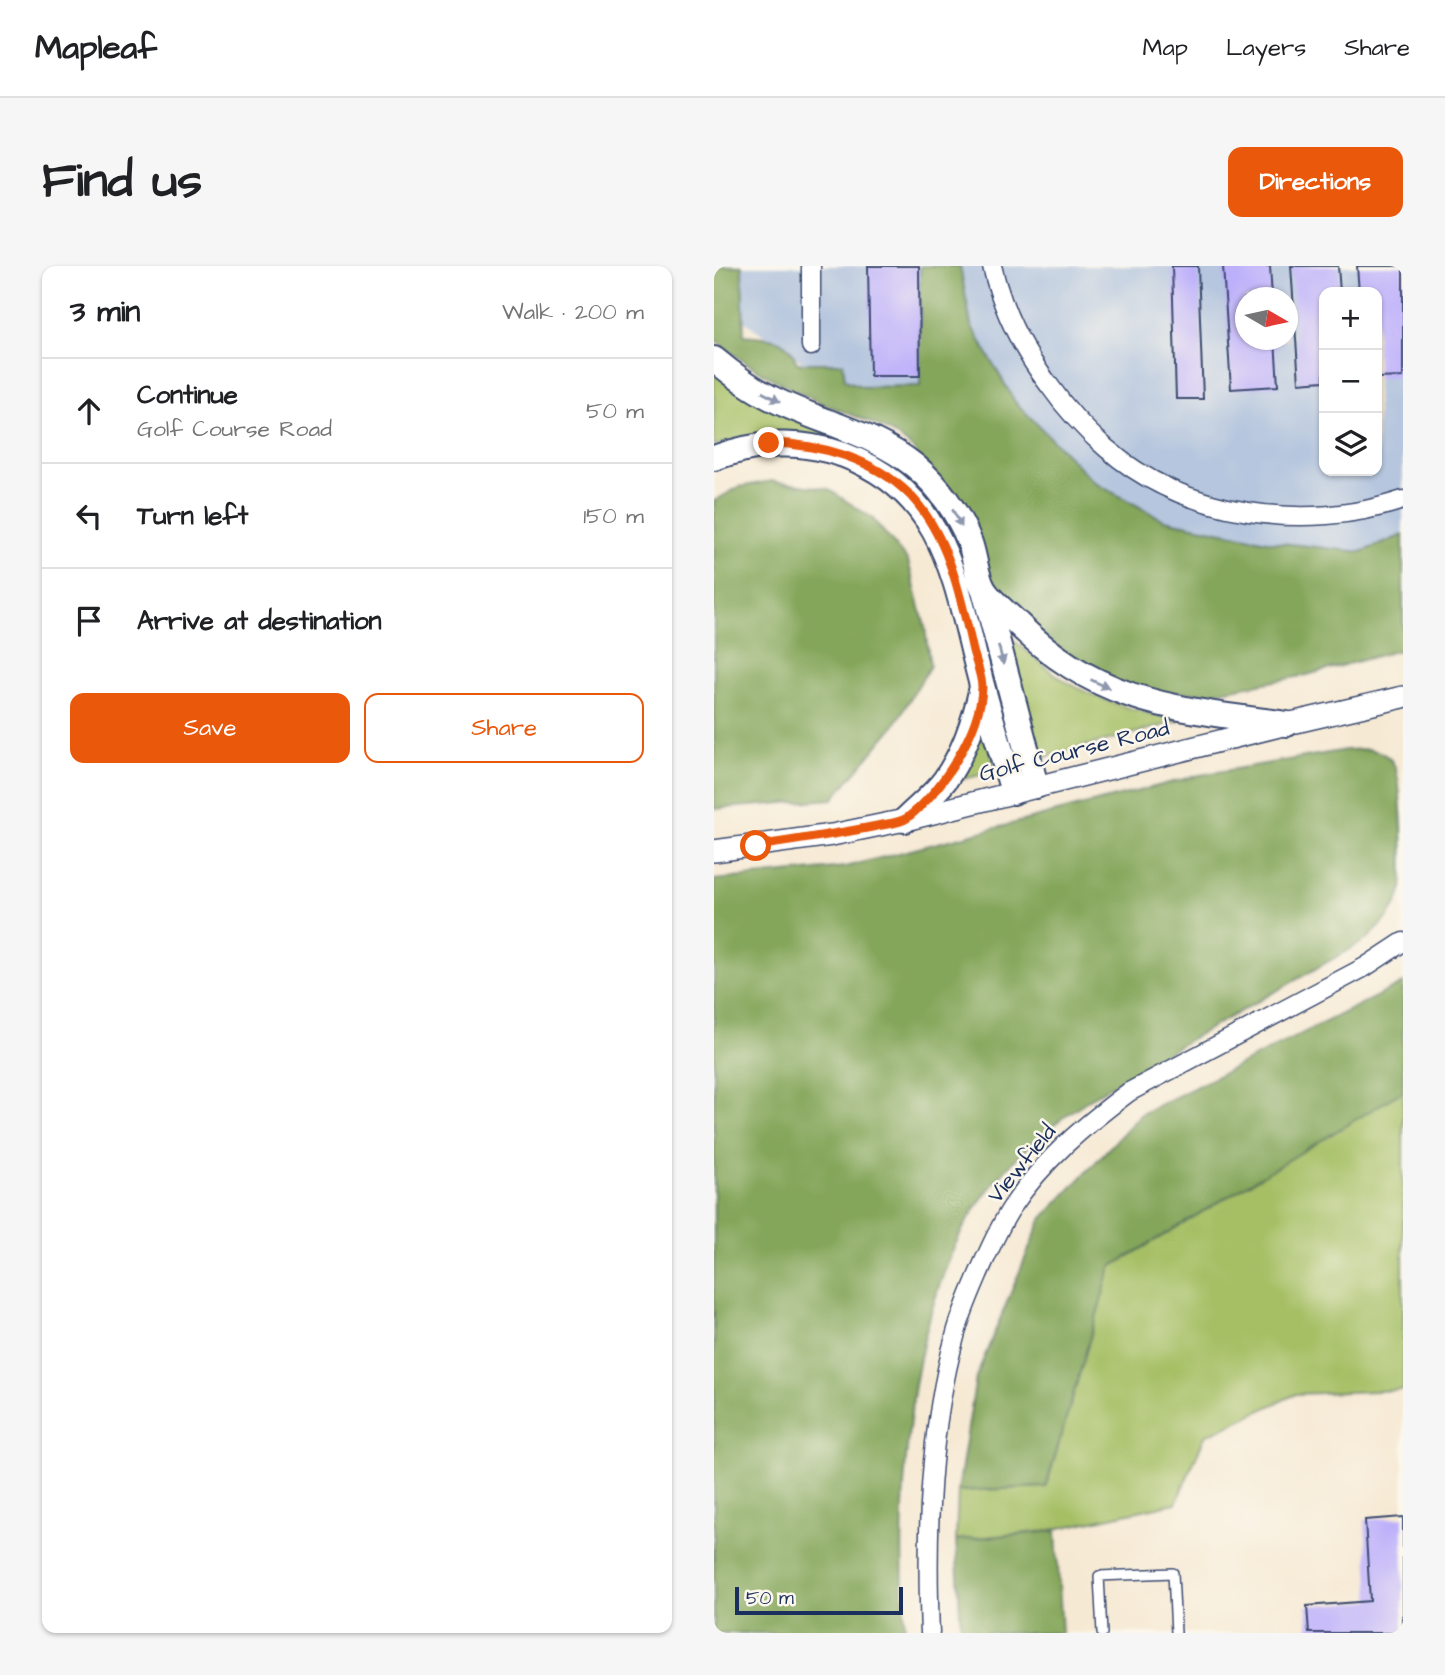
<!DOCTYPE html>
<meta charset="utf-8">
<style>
:root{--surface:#fff;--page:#f6f6f6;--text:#202124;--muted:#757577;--line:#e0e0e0;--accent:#ea580c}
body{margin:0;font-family:"Architects Daughter",sans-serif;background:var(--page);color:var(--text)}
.controls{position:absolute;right:21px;top:21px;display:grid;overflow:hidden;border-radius:14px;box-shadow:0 2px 5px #0004}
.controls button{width:63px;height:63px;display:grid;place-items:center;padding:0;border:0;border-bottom:2px solid var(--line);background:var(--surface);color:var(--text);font:35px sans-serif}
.compass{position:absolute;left:521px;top:21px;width:63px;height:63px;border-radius:50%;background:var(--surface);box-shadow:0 2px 5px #0004;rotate:99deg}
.scale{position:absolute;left:21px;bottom:18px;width:168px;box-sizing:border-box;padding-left:7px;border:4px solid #1b2f5e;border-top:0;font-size:19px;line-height:24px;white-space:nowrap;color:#1b2f5e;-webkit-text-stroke:5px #fbf7ec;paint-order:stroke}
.stop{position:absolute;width:21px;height:21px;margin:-16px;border:5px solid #ea580c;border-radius:50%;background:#fff}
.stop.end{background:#ea580c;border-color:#fff;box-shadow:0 2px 7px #0008}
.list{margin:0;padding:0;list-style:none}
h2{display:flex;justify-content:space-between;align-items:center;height:91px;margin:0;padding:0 28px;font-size:30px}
h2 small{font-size:23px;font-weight:400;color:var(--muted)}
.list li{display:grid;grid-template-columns:46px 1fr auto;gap:21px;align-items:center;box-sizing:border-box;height:105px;padding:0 28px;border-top:2px solid var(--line)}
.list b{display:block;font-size:26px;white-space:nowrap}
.list p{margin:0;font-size:23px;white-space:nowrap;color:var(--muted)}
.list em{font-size:23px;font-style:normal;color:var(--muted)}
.actions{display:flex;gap:14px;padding:21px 28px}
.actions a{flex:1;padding:16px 0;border:2px solid var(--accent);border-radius:14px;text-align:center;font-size:24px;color:var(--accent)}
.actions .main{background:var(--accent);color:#fff}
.icon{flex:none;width:38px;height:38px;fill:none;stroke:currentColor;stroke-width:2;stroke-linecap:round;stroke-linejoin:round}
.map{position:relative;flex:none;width:689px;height:1367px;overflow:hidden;border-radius:14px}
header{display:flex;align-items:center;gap:42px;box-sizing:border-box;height:98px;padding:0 35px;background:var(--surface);border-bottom:2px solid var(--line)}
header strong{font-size:33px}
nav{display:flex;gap:38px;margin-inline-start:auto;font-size:24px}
.intro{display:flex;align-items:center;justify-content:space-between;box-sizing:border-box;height:168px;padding:0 42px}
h1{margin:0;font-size:49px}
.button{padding:18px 32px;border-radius:14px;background:var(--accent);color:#fff;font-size:24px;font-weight:700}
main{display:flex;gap:42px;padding:0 42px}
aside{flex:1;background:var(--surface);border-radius:14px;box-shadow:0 2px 5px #0004}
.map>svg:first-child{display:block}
</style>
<header>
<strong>Mapleaf</strong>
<nav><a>Map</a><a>Layers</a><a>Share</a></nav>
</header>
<div class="intro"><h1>Find us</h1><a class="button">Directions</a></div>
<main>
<aside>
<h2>3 min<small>Walk · 200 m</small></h2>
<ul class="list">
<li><svg class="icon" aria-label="ahead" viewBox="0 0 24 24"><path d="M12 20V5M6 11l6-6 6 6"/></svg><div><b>Continue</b><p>Golf Course Road</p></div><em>50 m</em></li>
<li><svg class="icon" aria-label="left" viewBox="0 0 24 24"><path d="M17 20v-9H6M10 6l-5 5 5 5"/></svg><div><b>Turn left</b></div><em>150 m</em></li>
<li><svg class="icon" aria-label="arrive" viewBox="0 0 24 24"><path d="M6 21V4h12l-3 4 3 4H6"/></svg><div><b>Arrive at destination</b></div></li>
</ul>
<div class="actions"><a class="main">Save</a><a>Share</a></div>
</aside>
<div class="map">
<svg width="689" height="1367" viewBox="0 0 689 1367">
<rect width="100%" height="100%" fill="#fbf7ec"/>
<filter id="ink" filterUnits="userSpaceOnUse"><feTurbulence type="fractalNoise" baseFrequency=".0143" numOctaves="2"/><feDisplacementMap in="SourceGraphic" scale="14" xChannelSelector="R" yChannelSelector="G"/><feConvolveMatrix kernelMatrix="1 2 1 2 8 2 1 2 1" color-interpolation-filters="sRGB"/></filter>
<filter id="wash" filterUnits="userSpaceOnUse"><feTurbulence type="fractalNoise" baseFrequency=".00686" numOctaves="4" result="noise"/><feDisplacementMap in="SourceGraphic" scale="28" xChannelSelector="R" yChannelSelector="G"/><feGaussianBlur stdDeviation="1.57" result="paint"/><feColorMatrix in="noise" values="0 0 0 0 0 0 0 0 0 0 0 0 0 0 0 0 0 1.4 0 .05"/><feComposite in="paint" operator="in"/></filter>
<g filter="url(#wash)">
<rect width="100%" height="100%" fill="#f6e9d3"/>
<!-- industrial -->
<path fill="#b6c6de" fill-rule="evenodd" d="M 0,0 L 689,0 L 689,307 L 599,331 L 201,175 L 0,34 ZM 610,26 L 663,26 L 663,205 L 610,205 ZM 531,32 L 573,32 L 573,74 L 531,74 Z"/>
<!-- green -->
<path fill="#a6bf65" stroke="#607762" stroke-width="2" d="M 0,108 L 144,179 L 187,204 L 223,241 L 245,282 L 253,304 L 304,489 L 300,490 L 241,282 L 118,173 L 77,166 L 57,167 L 29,171 L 0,180 Z
M 293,370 C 314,384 331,403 353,416 C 388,436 426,446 466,455 L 327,492 Z
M 271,463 L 282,505 L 242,515 L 259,489 L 267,465 Z
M 689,821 L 689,1124 L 582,1128 L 491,1170 L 462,1237 L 332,1265 L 242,1274 L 244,1225 L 332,1221 L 396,1001 Z"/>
<!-- forest -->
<path fill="#84a65a" stroke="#506a5c" stroke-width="2" d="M 0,0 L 28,0 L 30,69 C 56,72 73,69 83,97 L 129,97 L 131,114 L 149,121 L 206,120 L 206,0 L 246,0 L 257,59 L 301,136 L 381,217 L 450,254 L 558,276 L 647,286 L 689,269 L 689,383 L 593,409 L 497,427 L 403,426 L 269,323 L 201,185 C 176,159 133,149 101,134 C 65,117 31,99 0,73 Z
M 58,215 L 114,223 L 158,252 L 194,295 L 211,361 L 216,400 L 180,460 L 119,533 L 0,543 L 0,235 L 25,221 Z
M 654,483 C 666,486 674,488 680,499 C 689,515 689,602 688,622 C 683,644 668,660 652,674 C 591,709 529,744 468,778 C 415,809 359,838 314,881 C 285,908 258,941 242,977 C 191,1090 183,1244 191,1367 L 0,1367 L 0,614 L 131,601 L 486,509 L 632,484 Z
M 689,717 L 689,825 L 397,1001 L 332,1221 L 244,1225 L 262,1111 L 327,954 L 427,848 Z
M 342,1265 L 348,1367 L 247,1367 L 242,1274 Z"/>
<g id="blocks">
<!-- building -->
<path fill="#bdb0fb" d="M 154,0 L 205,0 L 206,110 L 156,110 Z
M 458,0 L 484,0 L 489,133 L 462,133 Z
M 509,0 L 556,0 L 558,32 L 531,32 L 531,74 L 561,74 L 564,120 L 517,123 Z
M 577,0 L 624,0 L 626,26 L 610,26 L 610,115 L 585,117 Z
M 643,0 L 689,0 L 689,111 L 663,112 L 663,26 L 645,26 Z
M 689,1251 L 689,1367 L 595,1367 L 593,1340 L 656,1335 L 651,1254 Z"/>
</g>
</g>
<g filter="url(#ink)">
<use href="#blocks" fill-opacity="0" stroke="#3c4b70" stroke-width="2"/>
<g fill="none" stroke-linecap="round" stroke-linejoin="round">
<!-- service casing -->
<g stroke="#3c4b70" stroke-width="12">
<path id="service" d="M 388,1367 L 385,1310 L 459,1307 L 462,1367"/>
</g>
<!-- minor casing -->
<g stroke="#3c4b70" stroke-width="21">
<path id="minor" d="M 97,0 L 97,80
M 278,0 C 288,43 309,85 335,119 C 352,143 370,163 392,182 C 471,251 592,266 689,234
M 216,1367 C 212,1267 215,1163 242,1067 C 248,1045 258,1023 267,1002 C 276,982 286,959 298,941 C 329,894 371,859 415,826 L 651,701 L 689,676"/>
</g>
<!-- tertiary casing -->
<g stroke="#3c4b70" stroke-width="24">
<path id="tertiary" d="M 0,585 L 118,569 L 191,554 L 573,458 L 689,431"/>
</g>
<!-- secondary casing -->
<g stroke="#3c4b70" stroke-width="28">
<path id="secondary" d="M 0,93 C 18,108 37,122 57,132 C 104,156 159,166 201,200 C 224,219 245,248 256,277 C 261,291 262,309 269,322 C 276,335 292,346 302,356 C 384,439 465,443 573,458
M 0,192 C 44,176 85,173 130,189 C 232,227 241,315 265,408 C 275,448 288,487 299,526
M 270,324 L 322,520
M 191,554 C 204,541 220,529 231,514 C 250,487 261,454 268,421"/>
</g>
<!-- service -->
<use href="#service" stroke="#fff" stroke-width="9"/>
<!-- minor -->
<use href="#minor" stroke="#fff" stroke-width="18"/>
<!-- tertiary -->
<use href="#tertiary" stroke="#fff" stroke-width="21"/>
<!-- secondary -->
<use href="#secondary" stroke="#fff" stroke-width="24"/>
</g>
<!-- one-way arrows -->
<defs><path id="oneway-solid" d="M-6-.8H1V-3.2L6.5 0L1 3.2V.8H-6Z" transform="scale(1.75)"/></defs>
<g fill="#8d97ae">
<use href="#oneway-solid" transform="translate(57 131) rotate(28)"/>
<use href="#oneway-solid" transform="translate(243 252) rotate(62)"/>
<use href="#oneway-solid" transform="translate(287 389) rotate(75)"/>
<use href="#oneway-solid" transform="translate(386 418) rotate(25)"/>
</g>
</g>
<g fill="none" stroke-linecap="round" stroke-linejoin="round" filter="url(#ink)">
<!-- route -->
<path stroke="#ea580c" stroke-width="9" d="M 42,580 C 83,574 123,568 163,560 C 172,558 186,557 193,552 C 227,526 267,465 268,421 C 268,410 262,396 259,385 C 247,332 235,270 196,229 C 159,192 106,178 55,177"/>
</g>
<g text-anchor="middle" stroke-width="5" stroke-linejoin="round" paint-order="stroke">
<!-- street labels -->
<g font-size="23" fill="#1b2f5e" stroke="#fbf7ec">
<text transform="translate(360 484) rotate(-14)" y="8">Golf Course Road</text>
<text transform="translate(307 897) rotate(-51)" y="8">Viewfield</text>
</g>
</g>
</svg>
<div class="controls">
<button>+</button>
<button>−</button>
<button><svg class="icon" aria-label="layers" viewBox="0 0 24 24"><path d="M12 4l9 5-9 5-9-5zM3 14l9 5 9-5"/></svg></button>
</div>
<svg class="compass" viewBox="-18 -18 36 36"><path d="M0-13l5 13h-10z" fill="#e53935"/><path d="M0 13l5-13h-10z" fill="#757577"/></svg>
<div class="scale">50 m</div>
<div class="stop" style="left:42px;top:580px"></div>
<div class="stop end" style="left:55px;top:177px"></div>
</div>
</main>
